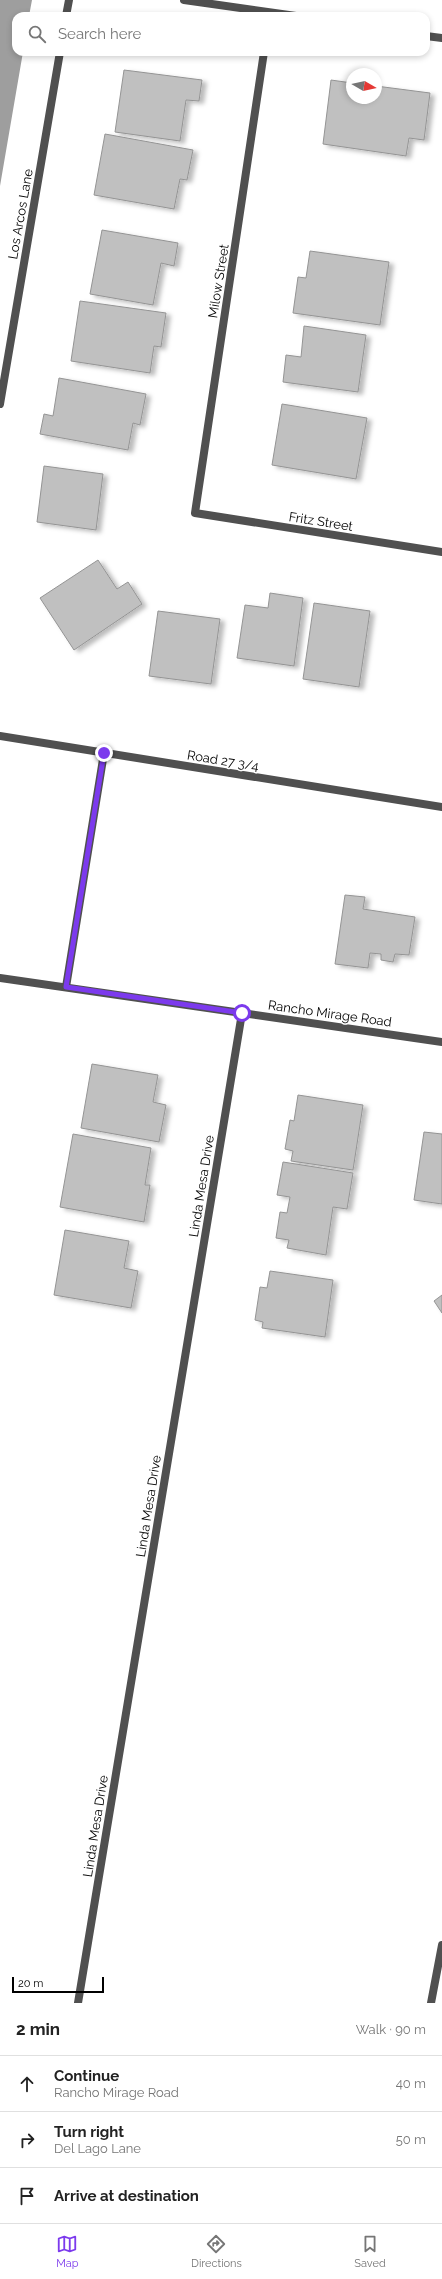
<!DOCTYPE html>
<meta charset="utf-8">
<style>
:root{--surface:#fff;--page:#f2f2f2;--text:#222;--muted:#767676;--line:#e0e0e0;--accent:#7c3aed}
body{margin:0;font-family:Raleway,sans-serif;background:var(--page);color:var(--text)}
.compass{position:absolute;left:346px;top:68px;width:36px;height:36px;border-radius:50%;background:var(--surface);box-shadow:0 2px 6px #0003;rotate:99deg}
.scale{position:absolute;left:12px;bottom:10px;width:92px;box-sizing:border-box;padding-left:4px;border:2px solid #000;border-top:0;font-size:11px;line-height:14px;white-space:nowrap;color:#000;-webkit-text-stroke:3px #fff;paint-order:stroke}
.stop{position:absolute;width:12px;height:12px;margin:-9px;border:3px solid #7c3aed;border-radius:50%;background:#fff}
.stop.end{background:#7c3aed;border-color:#fff;box-shadow:0 1px 4px #0008}
.list{margin:0;padding:0;list-style:none}
h2{display:flex;justify-content:space-between;align-items:center;height:52px;margin:0;padding:0 16px;font-size:17px}
h2 small{font-size:13px;font-weight:400;color:var(--muted)}
.list li{display:grid;grid-template-columns:26px 1fr auto;gap:12px;align-items:center;box-sizing:border-box;height:56px;padding:0 16px;border-top:1px solid var(--line)}
.list b{display:block;font-size:15px;white-space:nowrap}
.list p{margin:0;font-size:13px;white-space:nowrap;color:var(--muted)}
.list em{font-size:13px;font-style:normal;color:var(--muted)}
.icon{flex:none;width:22px;height:22px;fill:none;stroke:currentColor;stroke-width:2;stroke-linecap:round;stroke-linejoin:round}
.map{position:relative;flex:none;width:442px;height:2003px;overflow:hidden}
.search{position:absolute;background:var(--surface);box-shadow:0 2px 6px #0003;left:12px;right:12px;top:12px;height:44px;display:flex;align-items:center;gap:10px;box-sizing:border-box;padding:0 14px;border-radius:12px;color:var(--muted);font-size:15px}
.sheet{height:220px;background:var(--surface)}
nav{display:flex;justify-content:space-around;align-items:center;box-sizing:border-box;height:56px;border-top:1px solid var(--line);background:var(--surface);font-size:11px;color:var(--muted)}
nav a{display:grid;justify-items:center;gap:2px}
nav .on{color:var(--accent)}
.map>svg:first-child{display:block}
</style>
<div class="map">
<svg width="442" height="2003" viewBox="0 0 442 2003">
<defs>
<filter id="shadow"><feDropShadow dx="4.5" dy="2.5" stdDeviation="2" flood-color="#0004"/></filter>
</defs>
<rect width="100%" height="100%" fill="#fff"/>
<!-- water -->
<path fill="#9e9e9e" d="M 0,0 L 32,0 L 29,16 L 16,16 L 16,52 L 23,52 L 0,186 Z"/>
<!-- building -->
<path fill="#c0c0c0" stroke="#949494" filter="url(#shadow)" d="M 124,70 L 202,80 L 199,101 L 186,100 L 180,141 L 115,132 Z
M 331,80 L 352,83 L 352,98 L 376,98 L 376,86 L 430,93 L 424,140 L 409,138 L 406,156 L 323,144 Z
M 105,134 L 193,150 L 187,180 L 180,179 L 174,209 L 94,195 Z
M 102,230 L 178,243 L 174,266 L 161,263 L 153,305 L 90,294 Z
M 310,251 L 389,262 L 380,325 L 293,313 L 298,277 L 306,278 Z
M 80,301 L 166,313 L 161,347 L 154,346 L 150,373 L 71,361 Z
M 304,326 L 366,335 L 358,392 L 283,382 L 286,355 L 301,357 Z
M 59,378 L 146,394 L 140,425 L 133,423 L 128,450 L 40,434 L 44,414 L 53,416 Z
M 282,404 L 367,418 L 356,479 L 272,465 Z
M 44,466 L 103,474 L 96,530 L 37,522 Z
M 98,560 L 117,589 L 128,582 L 142,604 L 74,650 L 40,598 Z
M 270,593 L 303,598 L 294,666 L 237,658 L 245,605 L 268,608 Z
M 314,603 L 370,611 L 359,687 L 303,679 Z
M 158,611 L 220,619 L 211,684 L 149,676 Z
M 345,895 L 365,897 L 363,909 L 415,917 L 409,955 L 395,954 L 393,962 L 381,960 L 381,954 L 370,953 L 368,968 L 335,964 Z
M 92,1064 L 158,1075 L 153,1102 L 166,1105 L 159,1142 L 81,1128 Z
M 298,1095 L 363,1105 L 353,1170 L 291,1161 L 293,1151 L 285,1149 L 290,1120 L 294,1121 Z
M 424,1132 L 442,1134 L 442,1204 L 414,1200 Z
M 73,1134 L 151,1148 L 145,1185 L 150,1185 L 144,1222 L 60,1207 Z
M 283,1162 L 353,1173 L 347,1209 L 333,1207 L 326,1255 L 287,1248 L 289,1240 L 276,1238 L 280,1212 L 287,1213 L 290,1197 L 277,1195 Z
M 65,1230 L 129,1241 L 124,1268 L 138,1271 L 131,1308 L 54,1295 Z
M 270,1271 L 333,1280 L 325,1337 L 262,1328 L 263,1322 L 255,1320 L 260,1287 L 267,1288 Z
M 442,1295 L 442,1313 L 434,1301 Z"/>
<g fill="none" stroke-linecap="round" stroke-linejoin="round">
<!-- minor -->
<path stroke="#505050" stroke-width="8" d="M 184,0 L 296,16
M 66,16 L 69,0
M 426,36 L 442,38
M 264,52 L 195,513 L 442,552
M 0,404 L 60,52
M 0,978 L 442,1042
M 66,987 L 104,753
M 78,2003 L 242,1013
M 431,2003 L 442,1945"/>
<!-- tertiary -->
<path stroke="#505050" stroke-width="8" d="M 0,736 L 442,807"/>
</g>
<g fill="none" stroke-linecap="round" stroke-linejoin="round">
<!-- route -->
<path stroke="#7c3aed" stroke-width="5" d="M 104,753 L 66,987 L 242,1013"/>
</g>
<g text-anchor="middle" stroke-width="3" stroke-linejoin="round" paint-order="stroke">
<!-- street labels -->
<g font-size="13" fill="#000" stroke="#fff">
<text transform="translate(20 214) rotate(-80)" y="5">Los Arcos Lane</text>
<text transform="translate(218 281) rotate(-81)" y="5">Milow Street</text>
<text transform="translate(321 521) rotate(9)" y="5">Fritz Street</text>
<text transform="translate(223 760) rotate(9)" y="5">Road 27 3/4</text>
<text transform="translate(330 1013) rotate(8)" y="5">Rancho Mirage Road</text>
<text transform="translate(201 1186) rotate(-81)" y="5">Linda Mesa Drive</text>
<text transform="translate(148 1506) rotate(-81)" y="5">Linda Mesa Drive</text>
<text transform="translate(95 1826) rotate(-81)" y="5">Linda Mesa Drive</text>
</g>
</g>
</svg>
<svg class="compass" viewBox="-18 -18 36 36"><path d="M0-13l5 13h-10z" fill="#e53935"/><path d="M0 13l5-13h-10z" fill="#767676"/></svg>
<div class="scale">20 m</div>
<div class="stop" style="left:242px;top:1013px"></div>
<div class="stop end" style="left:104px;top:753px"></div>
<div class="search"><svg class="icon" aria-label="search" viewBox="0 0 24 24"><circle cx="10" cy="10" r="6"/><path d="M15 15l6 6"/></svg>Search here</div>
</div>
<section class="sheet">
<h2>2 min<small>Walk · 90 m</small></h2>
<ul class="list">
<li><svg class="icon" aria-label="ahead" viewBox="0 0 24 24"><path d="M12 20V5M6 11l6-6 6 6"/></svg><div><b>Continue</b><p>Rancho Mirage Road</p></div><em>40 m</em></li>
<li><svg class="icon" aria-label="right" viewBox="0 0 24 24"><path d="M7 20v-9h11M14 6l5 5-5 5"/></svg><div><b>Turn right</b><p>Del Lago Lane</p></div><em>50 m</em></li>
<li><svg class="icon" aria-label="arrive" viewBox="0 0 24 24"><path d="M6 21V4h12l-3 4 3 4H6"/></svg><div><b>Arrive at destination</b></div></li>
</ul>
</section>
<nav>
<a class="on"><svg class="icon" aria-label="map" viewBox="0 0 24 24"><path d="M3 6l6-2 6 2 6-2v14l-6 2-6-2-6 2zM9 4v14M15 6v14"/></svg>Map</a>
<a><svg class="icon" aria-label="directions" viewBox="0 0 24 24"><path d="M12 3l9 9-9 9-9-9zM9 14v-3h6M13 9l2 2-2 2"/></svg>Directions</a>
<a><svg class="icon" aria-label="saved" viewBox="0 0 24 24"><path d="M7 4h10v16l-5-4-5 4z"/></svg>Saved</a>
</nav>
